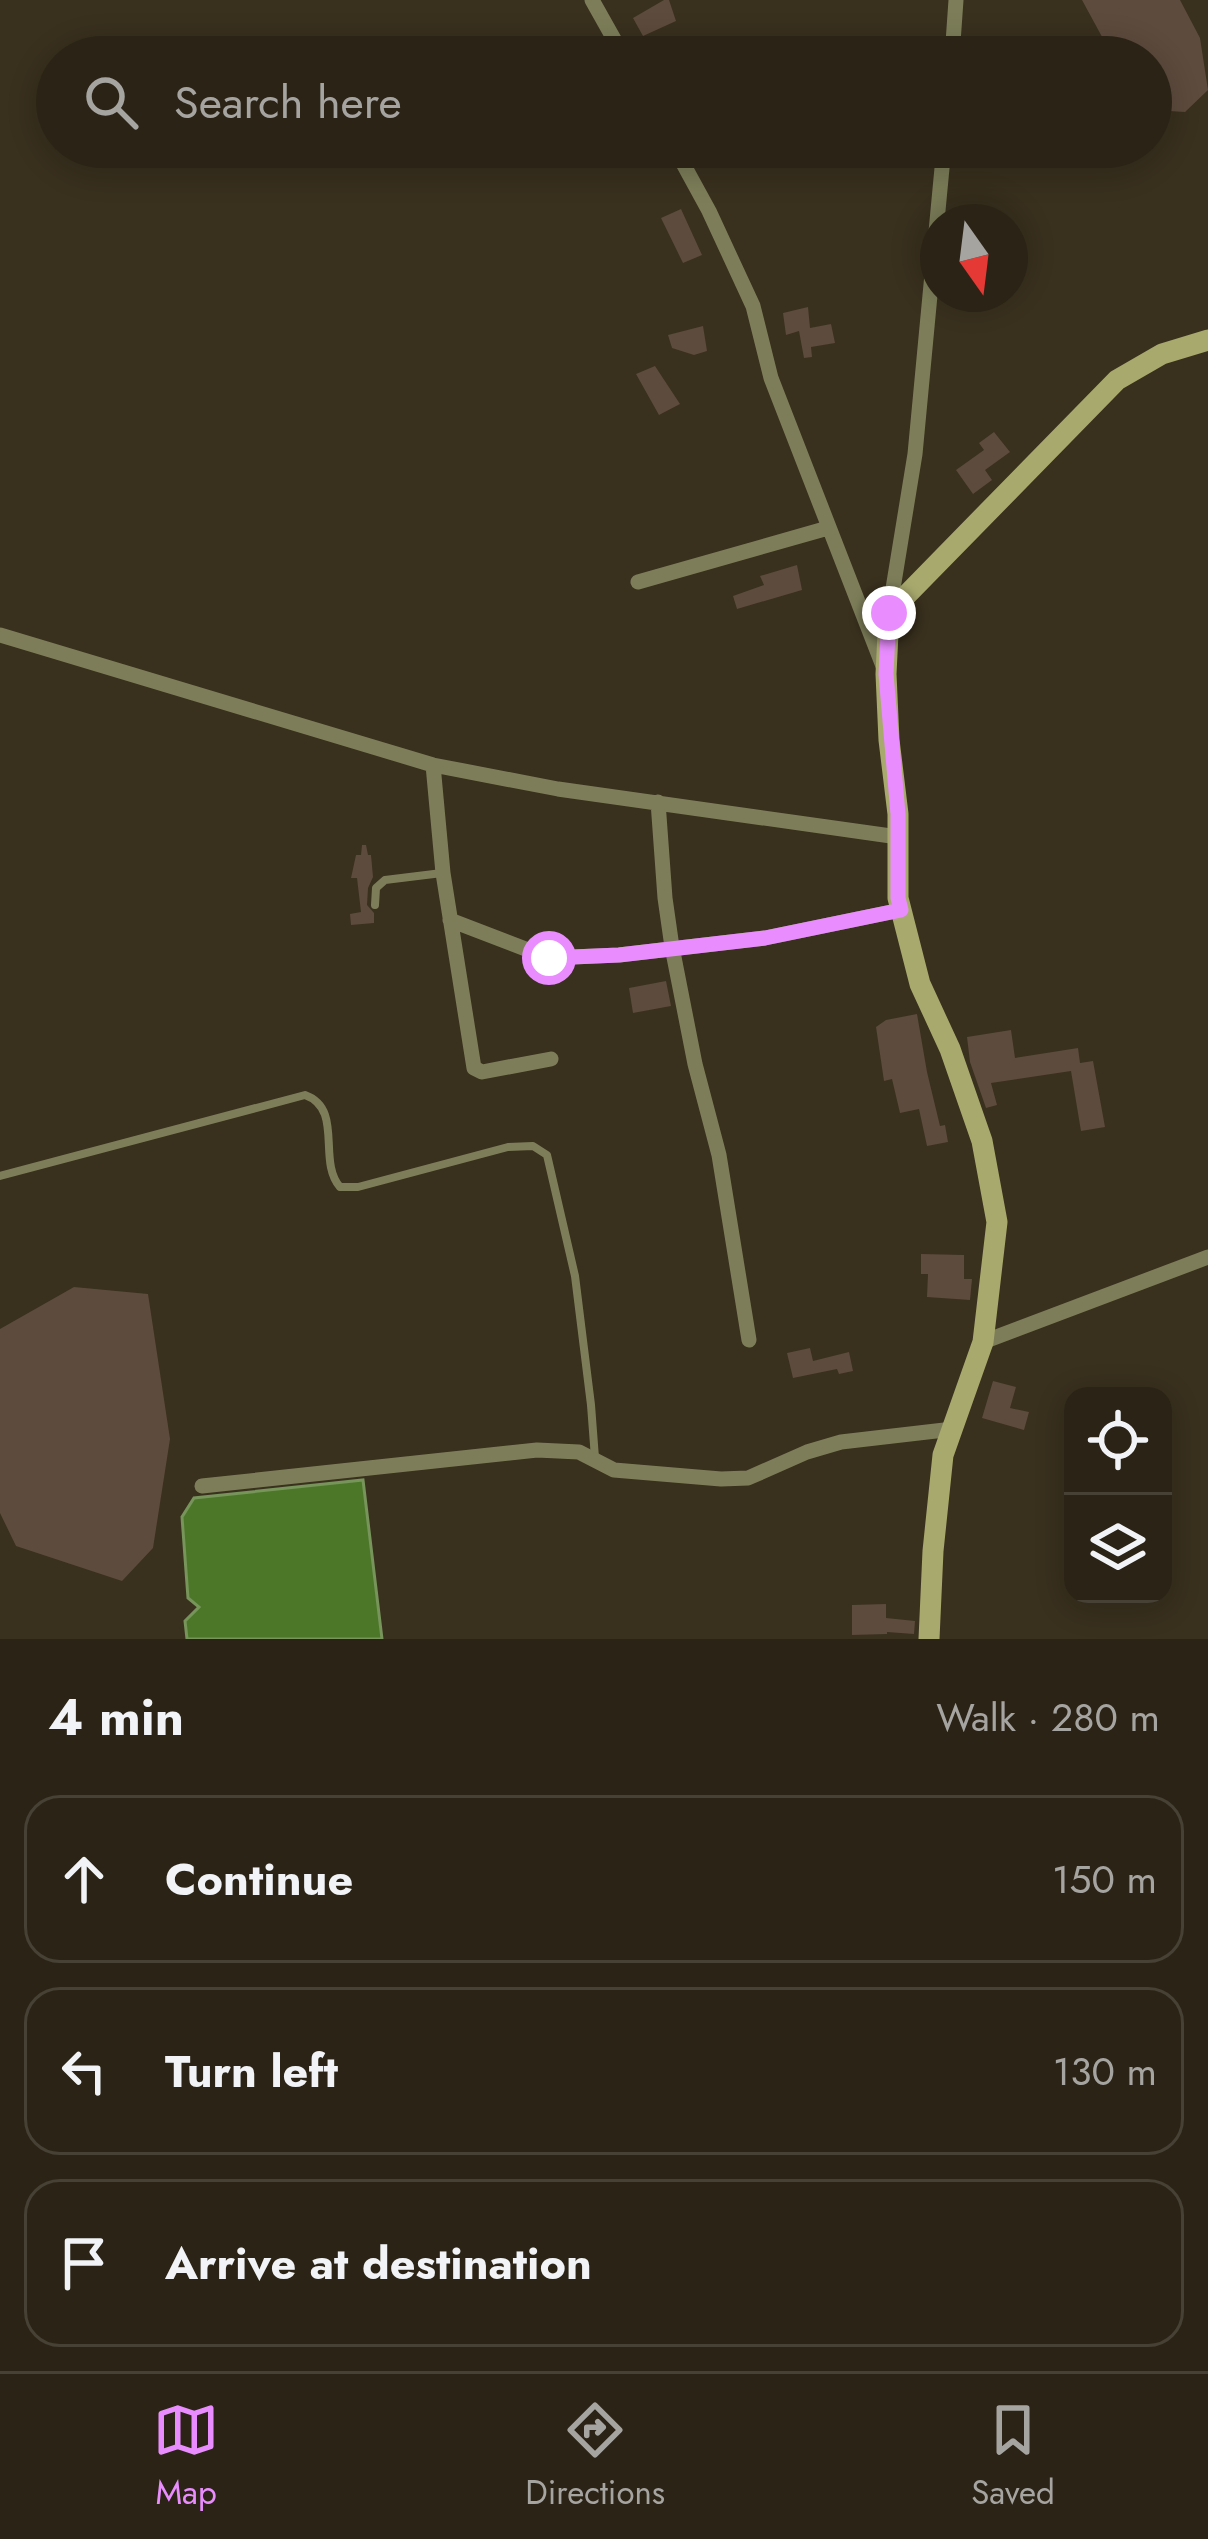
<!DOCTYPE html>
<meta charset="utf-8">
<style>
:root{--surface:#2b2416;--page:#373023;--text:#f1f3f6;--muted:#a6a4a1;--line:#474135;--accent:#e98dfe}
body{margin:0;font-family:Jost,sans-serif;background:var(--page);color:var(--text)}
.controls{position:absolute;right:36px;bottom:36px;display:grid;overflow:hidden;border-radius:24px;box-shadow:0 6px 30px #0003}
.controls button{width:108px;height:108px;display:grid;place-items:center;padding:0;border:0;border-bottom:3px solid var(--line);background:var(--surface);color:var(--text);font:60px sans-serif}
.compass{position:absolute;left:920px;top:204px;width:108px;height:108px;border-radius:50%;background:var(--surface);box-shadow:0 6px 30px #0003;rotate:166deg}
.stop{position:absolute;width:36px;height:36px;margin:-27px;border:9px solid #e98dfe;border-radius:50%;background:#fff}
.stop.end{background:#e98dfe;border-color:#fff;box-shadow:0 3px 12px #0008}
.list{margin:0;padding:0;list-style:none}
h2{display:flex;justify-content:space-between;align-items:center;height:156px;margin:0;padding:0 48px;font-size:51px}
h2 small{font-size:39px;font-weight:400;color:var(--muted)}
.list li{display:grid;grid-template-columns:78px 1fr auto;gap:36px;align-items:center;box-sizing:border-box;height:168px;margin:0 24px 24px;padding:0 24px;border:3px solid var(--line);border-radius:36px}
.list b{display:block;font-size:45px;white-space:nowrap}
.list em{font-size:39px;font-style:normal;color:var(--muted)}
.icon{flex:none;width:66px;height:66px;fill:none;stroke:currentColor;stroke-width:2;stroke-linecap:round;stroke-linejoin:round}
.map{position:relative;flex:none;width:1208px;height:1639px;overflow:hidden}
.search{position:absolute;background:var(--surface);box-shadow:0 6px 30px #0003;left:36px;right:36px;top:36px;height:132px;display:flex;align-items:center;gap:30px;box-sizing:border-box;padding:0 42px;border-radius:66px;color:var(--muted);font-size:45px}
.sheet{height:732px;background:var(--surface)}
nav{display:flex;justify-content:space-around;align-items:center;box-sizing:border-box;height:168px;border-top:3px solid var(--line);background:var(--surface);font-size:33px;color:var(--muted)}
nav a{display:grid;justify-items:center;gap:6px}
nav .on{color:var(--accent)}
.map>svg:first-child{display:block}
</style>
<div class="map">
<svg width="1208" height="1639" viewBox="0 0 1208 1639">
<rect width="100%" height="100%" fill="#39301e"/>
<!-- water -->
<path fill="#4c7729" stroke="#77945a" stroke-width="3" d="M 363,1480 L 382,1639 L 187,1639 L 185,1621 L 199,1607 L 188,1598 L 182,1517 L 194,1498 Z"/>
<!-- building -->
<path fill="#5d4b3d" d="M 664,0 L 669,0 L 676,21 L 643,36 L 633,18 Z
M 1082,0 L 1180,0 L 1200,38 L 1208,90 L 1185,112 L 1169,111 L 1151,101 L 1151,57 L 1113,57 Z
M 681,209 L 702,255 L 683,263 L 661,218 Z
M 808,307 L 810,328 L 831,324 L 835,343 L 811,347 L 812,357 L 804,358 L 799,331 L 786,335 L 783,313 Z
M 703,326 L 707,351 L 694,355 L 672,348 L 668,335 Z
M 655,366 L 680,404 L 659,415 L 636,374 Z
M 994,432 L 1010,452 L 985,470 L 992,480 L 973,494 L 956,470 L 984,450 L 979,443 Z
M 797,565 L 802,590 L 737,609 L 733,596 L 764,585 L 760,576 Z
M 362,845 L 366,845 L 368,855 L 371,855 L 373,877 L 368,888 L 367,905 L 374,913 L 374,923 L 351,925 L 350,914 L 361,912 L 357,878 L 351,878 L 356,855 L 361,855 Z
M 666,981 L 671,1006 L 633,1013 L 629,988 Z
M 917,1014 L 927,1072 L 940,1126 L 945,1125 L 948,1142 L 927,1146 L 919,1109 L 900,1113 L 892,1079 L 884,1081 L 876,1027 L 886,1020 Z
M 1011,1030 L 1015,1058 L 1078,1048 L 1080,1063 L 1093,1061 L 1105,1127 L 1081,1131 L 1071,1071 L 991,1083 L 997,1105 L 986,1108 L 970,1062 L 967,1037 Z
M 921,1254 L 964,1255 L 964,1279 L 972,1279 L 970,1300 L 927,1297 L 928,1274 L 921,1274 Z
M 74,1287 L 148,1294 L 170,1439 L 153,1548 L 122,1581 L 16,1546 L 0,1513 L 0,1329 Z
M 810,1348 L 813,1361 L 849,1352 L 853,1371 L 839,1374 L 837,1369 L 793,1378 L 787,1353 Z
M 993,1381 L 1016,1387 L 1010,1408 L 1029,1412 L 1024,1430 L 982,1418 Z
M 886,1604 L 886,1618 L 915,1621 L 914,1634 L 887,1632 L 887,1634 L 852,1635 L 852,1605 Z"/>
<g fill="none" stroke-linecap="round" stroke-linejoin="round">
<!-- lane -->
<path stroke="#7d7e59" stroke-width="8" d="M 375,905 L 376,888 L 385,880 L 442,873
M 0,1176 L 305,1095 C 344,1109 317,1161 340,1187 L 358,1187 L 508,1147 L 533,1146 L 547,1155 L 575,1276 L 591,1405 L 595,1458"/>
<!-- street -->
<path stroke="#7d7e59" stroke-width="15" d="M 592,0 L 624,57
M 952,57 L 956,0
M 674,147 L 709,211 L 753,306 L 771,378 L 883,666
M 638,582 L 828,528
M 889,613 L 915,454 L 944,147
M 0,635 L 433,765 L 558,789 L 898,837
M 433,765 L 443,873 L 474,1068 L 482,1072 L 551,1059
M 658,802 L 665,898 L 672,947 L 695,1064 L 719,1155 L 749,1340
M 450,920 L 549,958 L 619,955 L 765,938 L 901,910
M 983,1342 L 1208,1257
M 202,1486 L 537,1450 L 579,1452 L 614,1470 L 721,1479 L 748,1478 L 807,1452 L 841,1442 L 953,1429"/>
<!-- secondary -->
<path stroke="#a8a96d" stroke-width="21" d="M 929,1639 L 933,1551 L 943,1455 L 983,1342 L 997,1222 L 982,1141 L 950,1049 L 920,984 L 898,898 L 898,814 L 889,740 L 886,674 L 889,613 L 1117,380 L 1162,354 L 1208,340"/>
</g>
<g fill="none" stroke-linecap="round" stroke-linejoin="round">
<!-- route -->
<path stroke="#e98dfe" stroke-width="15" d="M 549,958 L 619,955 L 765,938 L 901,910 L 898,898 L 898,814 L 886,674 L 889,613"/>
</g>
</svg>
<div class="controls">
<button><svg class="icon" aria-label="locate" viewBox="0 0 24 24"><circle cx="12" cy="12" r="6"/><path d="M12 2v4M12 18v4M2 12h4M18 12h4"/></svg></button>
<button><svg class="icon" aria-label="layers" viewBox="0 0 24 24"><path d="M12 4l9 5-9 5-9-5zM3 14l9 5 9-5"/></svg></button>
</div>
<svg class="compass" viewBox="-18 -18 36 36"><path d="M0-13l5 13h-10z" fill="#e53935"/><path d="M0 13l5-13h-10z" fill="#a6a4a1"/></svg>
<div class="stop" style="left:549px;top:958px"></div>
<div class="stop end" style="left:889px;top:613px"></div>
<div class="search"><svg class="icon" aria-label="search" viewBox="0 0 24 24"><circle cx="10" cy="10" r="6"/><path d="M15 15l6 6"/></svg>Search here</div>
</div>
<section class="sheet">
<h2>4 min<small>Walk · 280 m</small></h2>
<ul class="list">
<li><svg class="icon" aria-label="ahead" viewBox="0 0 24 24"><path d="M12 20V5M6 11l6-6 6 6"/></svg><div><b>Continue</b></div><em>150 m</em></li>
<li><svg class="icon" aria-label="left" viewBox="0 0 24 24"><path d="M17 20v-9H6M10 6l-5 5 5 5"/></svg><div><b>Turn left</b></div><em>130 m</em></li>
<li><svg class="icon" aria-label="arrive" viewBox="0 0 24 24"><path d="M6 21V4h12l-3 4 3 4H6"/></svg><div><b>Arrive at destination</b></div></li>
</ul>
</section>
<nav>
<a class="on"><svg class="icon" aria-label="map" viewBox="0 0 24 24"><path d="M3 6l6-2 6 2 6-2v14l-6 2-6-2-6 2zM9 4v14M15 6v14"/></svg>Map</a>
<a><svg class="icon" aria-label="directions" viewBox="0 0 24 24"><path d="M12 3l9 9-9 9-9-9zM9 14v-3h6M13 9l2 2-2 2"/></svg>Directions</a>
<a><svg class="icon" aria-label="saved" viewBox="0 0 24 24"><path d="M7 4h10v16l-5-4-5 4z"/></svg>Saved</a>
</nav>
